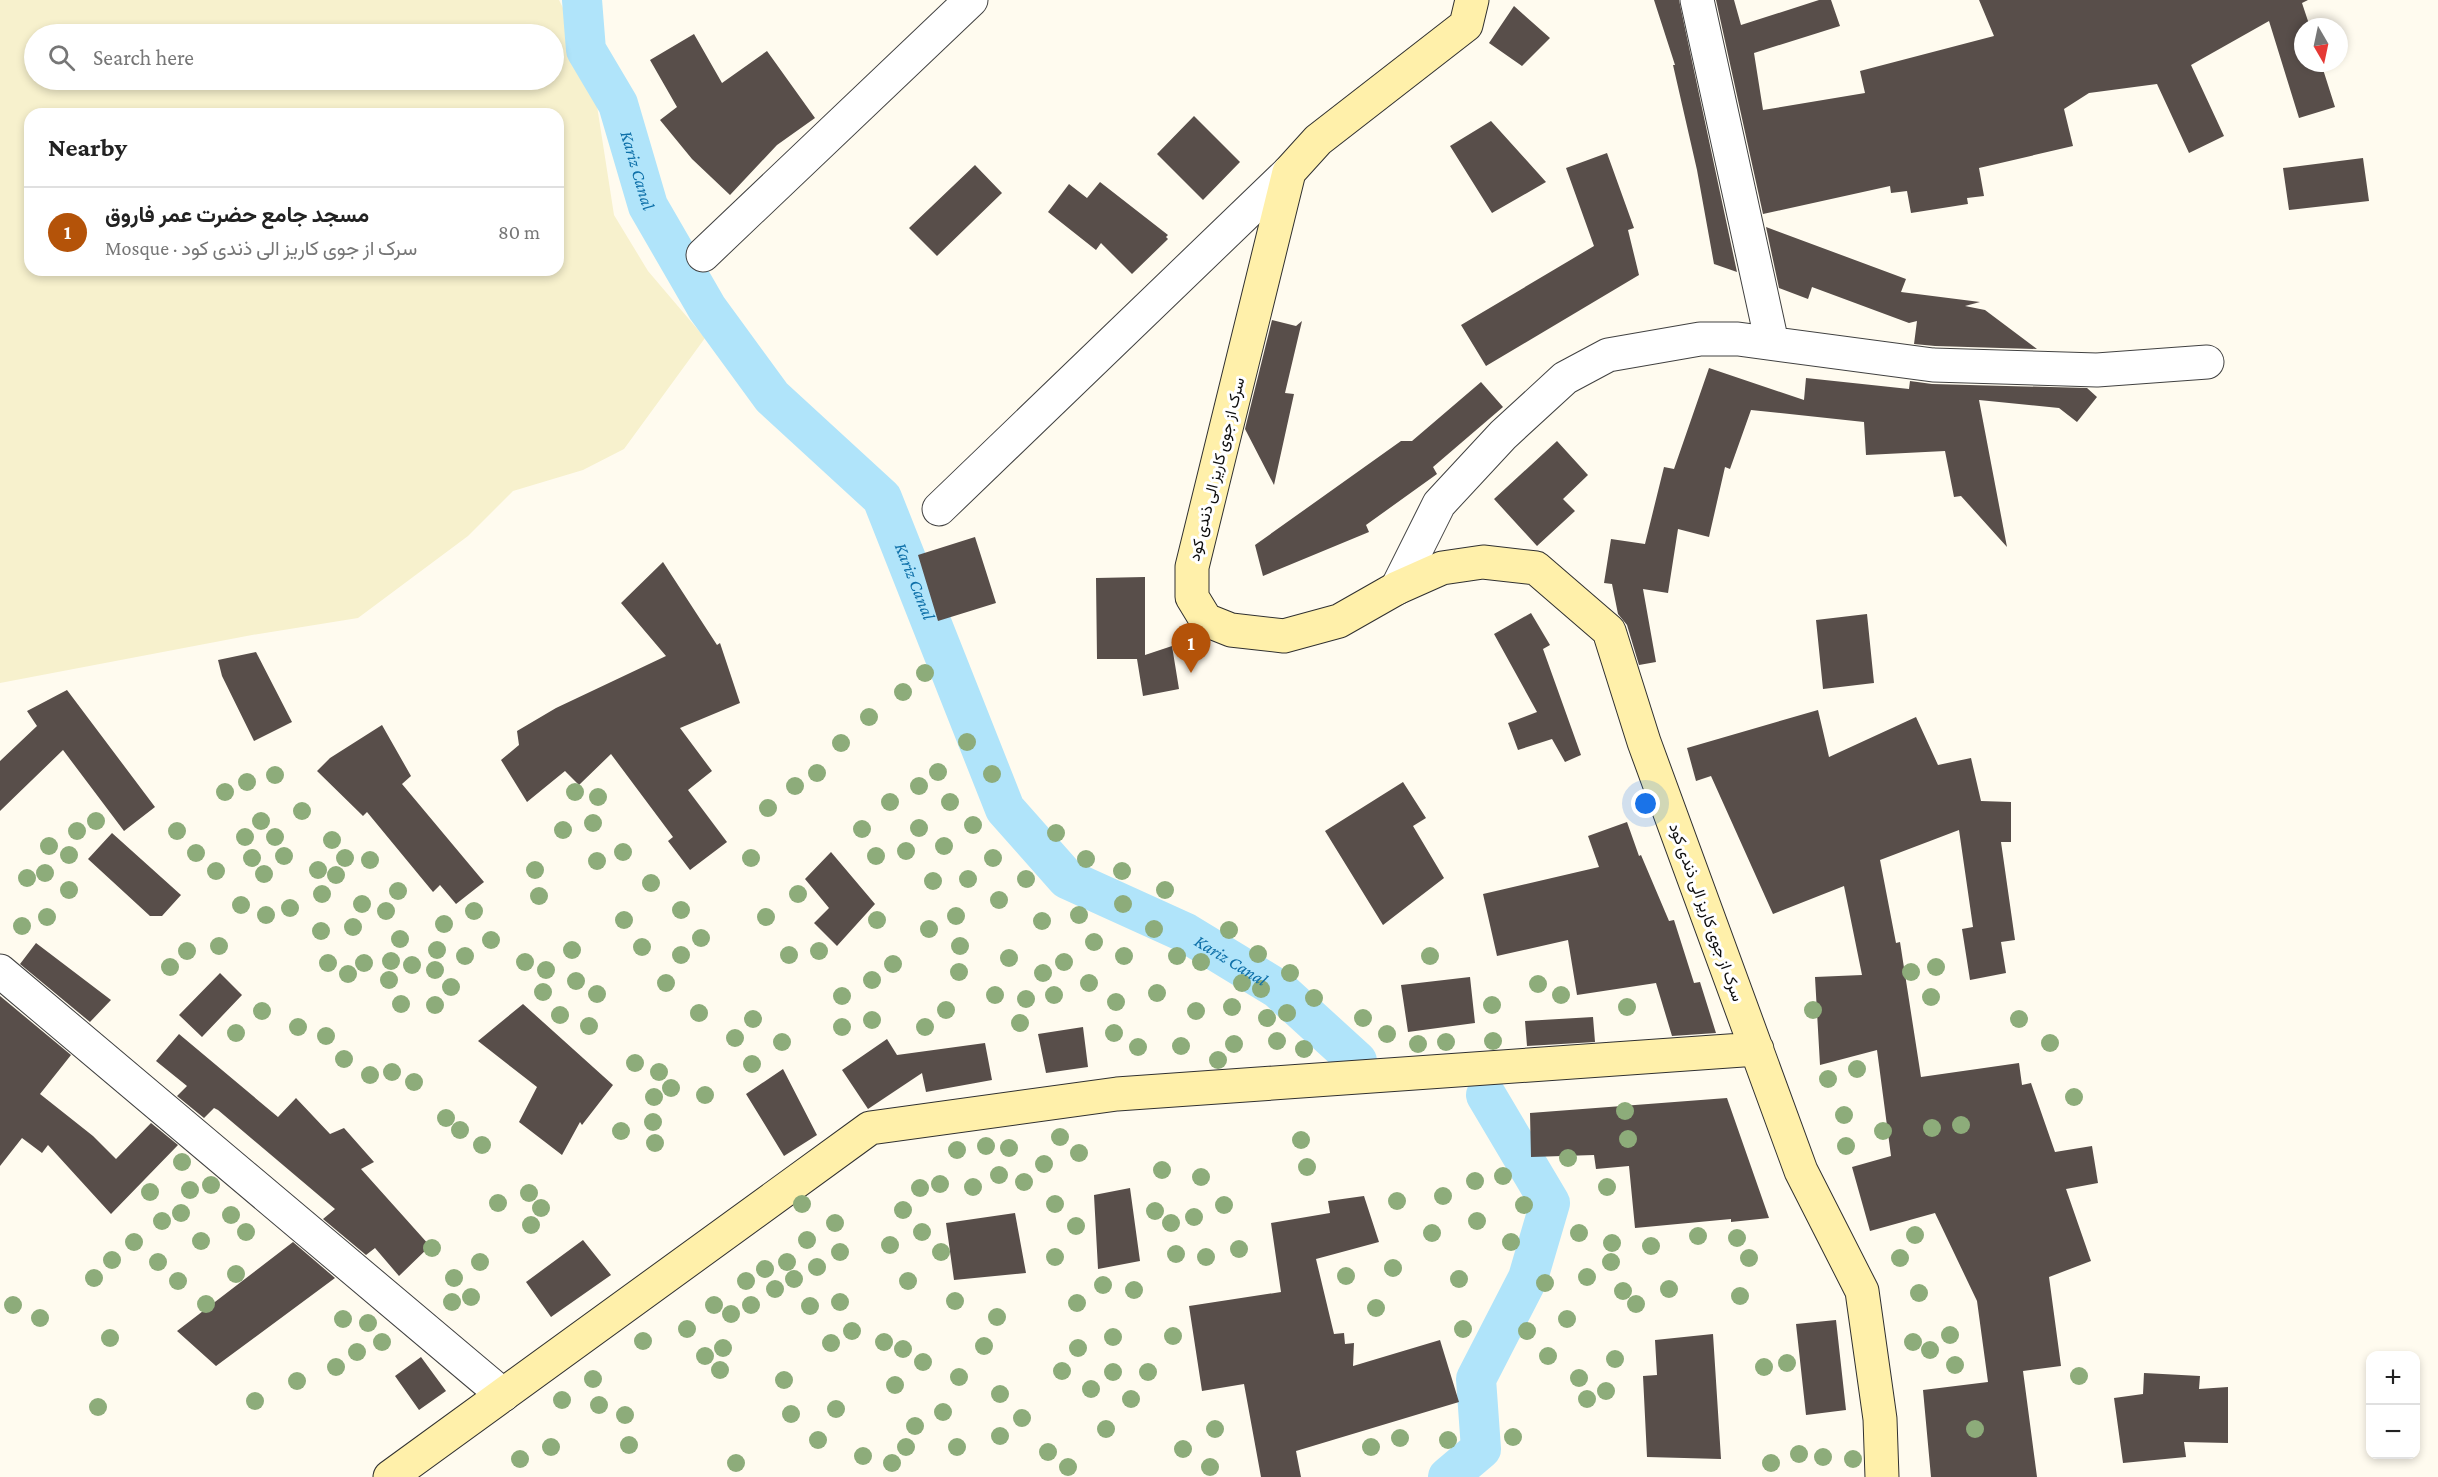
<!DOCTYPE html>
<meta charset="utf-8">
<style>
:root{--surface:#fff;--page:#f2f2f2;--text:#222;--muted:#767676;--line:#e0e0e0;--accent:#b45309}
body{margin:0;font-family:"Crimson Pro",Vazirmatn,serif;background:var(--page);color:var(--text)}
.controls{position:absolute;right:18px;bottom:18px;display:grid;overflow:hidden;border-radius:12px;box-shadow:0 3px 9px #0003}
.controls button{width:54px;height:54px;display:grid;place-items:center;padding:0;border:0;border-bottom:2px solid var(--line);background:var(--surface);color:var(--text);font:30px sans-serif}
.compass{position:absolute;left:2294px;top:18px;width:54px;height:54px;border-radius:50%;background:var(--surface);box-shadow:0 3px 9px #0003;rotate:171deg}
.you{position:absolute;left:1646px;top:804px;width:21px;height:21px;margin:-15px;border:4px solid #fff;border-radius:50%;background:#1a73e8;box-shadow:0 0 0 9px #1a73e833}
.badge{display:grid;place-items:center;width:39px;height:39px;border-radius:50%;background:var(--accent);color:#fff;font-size:20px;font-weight:700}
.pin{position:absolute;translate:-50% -50px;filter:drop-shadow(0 2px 3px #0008)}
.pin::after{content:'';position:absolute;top:32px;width:21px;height:18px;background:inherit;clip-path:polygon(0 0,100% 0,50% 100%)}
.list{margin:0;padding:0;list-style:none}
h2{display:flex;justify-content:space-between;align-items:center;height:78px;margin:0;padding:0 24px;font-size:26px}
h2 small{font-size:20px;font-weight:400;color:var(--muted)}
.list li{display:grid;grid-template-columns:39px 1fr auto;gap:18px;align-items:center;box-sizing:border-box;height:90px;padding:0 24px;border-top:2px solid var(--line)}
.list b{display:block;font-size:22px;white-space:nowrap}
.list p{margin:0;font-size:20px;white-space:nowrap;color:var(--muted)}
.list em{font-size:20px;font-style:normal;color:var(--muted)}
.icon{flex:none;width:33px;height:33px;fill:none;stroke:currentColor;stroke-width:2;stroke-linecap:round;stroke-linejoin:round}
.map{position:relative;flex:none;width:2438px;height:1477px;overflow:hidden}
.search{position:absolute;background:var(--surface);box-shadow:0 3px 9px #0003;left:24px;top:24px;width:540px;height:66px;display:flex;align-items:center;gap:15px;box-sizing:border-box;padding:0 21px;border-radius:33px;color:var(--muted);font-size:22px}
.panel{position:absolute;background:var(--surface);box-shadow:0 3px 9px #0003;left:24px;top:108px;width:540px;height:168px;border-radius:18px}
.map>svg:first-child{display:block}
</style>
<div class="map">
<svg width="2438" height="1477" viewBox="0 0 2438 1477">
<rect width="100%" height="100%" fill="#fffbef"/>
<!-- farmland -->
<path fill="#f7f1cd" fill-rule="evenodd" d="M 0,0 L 559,0 L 571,24 L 595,93 L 614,215 L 648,271 L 705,338 L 624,449 L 583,470 L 513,491 L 468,536 L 358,618 L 252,635 L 0,683 ZM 34,34 L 554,34 L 554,80 L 34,80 ZM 30,114 L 558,114 L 558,270 L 30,270 Z"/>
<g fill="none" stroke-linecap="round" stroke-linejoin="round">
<!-- canal -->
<g stroke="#b0e4fa" stroke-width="40">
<path id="s1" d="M 582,0 L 586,50 L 618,104 L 648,206 L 707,308 L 772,397 L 882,498 L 1005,809 L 1067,879 L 1186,933 L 1278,989 L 1357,1061"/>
<path d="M 1448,1477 L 1481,1449 L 1476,1379 L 1528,1278 L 1550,1203 L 1486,1095"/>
</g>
</g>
<!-- building -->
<path fill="#584e4a" d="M 1654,0 L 1679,0 L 1737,272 L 1714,264 L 1697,170 L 1673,65 L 1675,65 Z
M 1716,0 L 1734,0 L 1741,25 L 1819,0 L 1831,0 L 1840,26 L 1754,53 L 1763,110 L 1865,93 L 1860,71 L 1994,36 L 1979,0 L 2308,0 L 2302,3 L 2310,27 L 2303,27 L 2303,63 L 2321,63 L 2335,107 L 2299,118 L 2269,21 L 2191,65 L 2224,136 L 2189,153 L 2157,84 L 2089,93 L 2064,109 L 2073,146 L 1979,168 L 1984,196 L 1967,198 L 1968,204 L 1911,213 L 1907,191 L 1891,193 L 1890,186 L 1763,214 Z
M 1514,6 L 1550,38 L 1522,66 L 1489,43 Z
M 694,34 L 722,83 L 767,51 L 815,118 L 777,145 L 730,195 L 692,159 L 660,120 L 677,107 L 650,60 Z
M 1194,116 L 1240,162 L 1203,200 L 1157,154 Z
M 1491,121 L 1546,182 L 1492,213 L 1450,146 Z
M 1607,153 L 1634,228 L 1628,230 L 1639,275 L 1486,366 L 1461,325 L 1594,246 L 1566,168 Z
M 2363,158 L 2369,201 L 2289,210 L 2283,168 Z
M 975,165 L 1002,193 L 937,256 L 909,228 Z
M 1100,182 L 1168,235 L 1166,237 L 1168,239 L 1132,274 L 1101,243 L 1096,250 L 1048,212 L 1069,184 L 1087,198 Z
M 1766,227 L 1906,279 L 1901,292 L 1980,302 L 1965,306 L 1985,310 L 2037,349 L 1935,346 L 1914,344 L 1917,321 L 1909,323 L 1812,287 L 1808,299 L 1779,288 Z
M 1272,320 L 1296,326 L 1302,321 L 1285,393 L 1294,394 L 1274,485 L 1245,429 Z
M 1709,368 L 1804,400 L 1806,378 L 1909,389 L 1910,381 L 1932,384 L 2087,388 L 2097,397 L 2077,422 L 2059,408 L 1979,400 L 2007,547 L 1961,496 L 1954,497 L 1945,451 L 1866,455 L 1864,422 L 1751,410 L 1730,469 L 1725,467 L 1709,537 L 1678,529 L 1668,593 L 1643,589 L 1656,662 L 1639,665 L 1627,625 L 1618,614 L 1612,584 L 1604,583 L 1611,539 L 1645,544 L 1664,467 L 1674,469 Z
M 1481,382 L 1503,407 L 1433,467 L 1437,474 L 1366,525 L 1369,532 L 1263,576 L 1255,545 L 1401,441 L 1412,441 Z
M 1557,441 L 1588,475 L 1563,499 L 1575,511 L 1537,546 L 1494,499 Z
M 975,537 L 996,603 L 938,621 L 918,555 Z
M 663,562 L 717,645 L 720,643 L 740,703 L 680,728 L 712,771 L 688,790 L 727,842 L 690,870 L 668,841 L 673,837 L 611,754 L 579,785 L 565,771 L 527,802 L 501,760 L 519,745 L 517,731 L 556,708 L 666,656 L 621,603 Z
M 1145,577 L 1145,655 L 1172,646 L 1179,689 L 1143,696 L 1137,659 L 1097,659 L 1096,578 Z
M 1531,613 L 1550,645 L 1543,649 L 1581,755 L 1565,762 L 1552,739 L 1518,750 L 1508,723 L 1537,712 L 1494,634 Z
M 1867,614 L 1874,683 L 1823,689 L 1816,620 Z
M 256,652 L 292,722 L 254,741 L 222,676 L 218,660 Z
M 67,690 L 155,807 L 124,831 L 63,750 L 0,811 L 0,761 L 37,726 L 27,711 Z
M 1818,710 L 1829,757 L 1916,717 L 1938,765 L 1971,758 L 1981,801 L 2011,802 L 2011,842 L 2001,842 L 2015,940 L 2001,942 L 2006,973 L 1970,980 L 1962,929 L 1973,927 L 1959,830 L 1880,860 L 1896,943 L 1900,942 L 1921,1077 L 2019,1063 L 2022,1085 L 2031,1083 L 2055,1152 L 2092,1146 L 2098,1183 L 2066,1189 L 2091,1261 L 2049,1277 L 2061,1366 L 2023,1371 L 2037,1477 L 1931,1477 L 1923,1390 L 1988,1382 L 1977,1301 L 1935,1213 L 1870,1231 L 1852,1167 L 1891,1156 L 1877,1050 L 1820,1065 L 1815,977 L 1862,975 L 1844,886 L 1773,914 L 1711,776 L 1696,781 L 1687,748 Z
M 382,725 L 411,776 L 402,784 L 484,882 L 456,904 L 440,885 L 433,892 L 367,812 L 363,816 L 317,771 L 330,758 Z
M 1403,782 L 1426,818 L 1413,826 L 1444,878 L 1383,925 L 1325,831 Z
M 1627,822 L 1639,856 L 1641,855 L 1669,921 L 1674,920 L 1694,983 L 1700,982 L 1716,1033 L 1672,1036 L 1656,983 L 1577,995 L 1568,940 L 1497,956 L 1483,894 L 1599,867 L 1588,836 Z
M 112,833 L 181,895 L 162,916 L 150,916 L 88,859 Z
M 831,852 L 875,904 L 837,946 L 814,923 L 829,908 L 805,879 Z
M 36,943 L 111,1000 L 90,1022 L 20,964 Z
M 220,973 L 242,995 L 202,1037 L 179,1015 Z
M 1470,977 L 1475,1023 L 1408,1032 L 1401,985 Z
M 0,996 L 71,1055 L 40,1094 L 93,1136 L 116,1159 L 151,1123 L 178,1145 L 111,1214 L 48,1145 L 42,1153 L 22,1138 L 0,1166 Z
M 523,1004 L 613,1085 L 582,1125 L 580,1122 L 562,1155 L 519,1122 L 537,1087 L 478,1041 Z
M 1593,1017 L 1595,1042 L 1527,1046 L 1525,1021 Z
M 1083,1027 L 1088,1067 L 1046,1073 L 1038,1034 Z
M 179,1034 L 278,1117 L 296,1098 L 330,1134 L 344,1128 L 374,1162 L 361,1169 L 430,1246 L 399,1276 L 375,1248 L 366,1255 L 323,1219 L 335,1209 L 218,1110 L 214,1108 L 204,1118 L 177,1096 L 187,1086 L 156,1061 Z
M 887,1039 L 897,1055 L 985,1043 L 992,1080 L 926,1092 L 922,1073 L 868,1109 L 842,1070 Z
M 783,1069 L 817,1135 L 784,1156 L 746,1094 Z
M 1727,1098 L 1769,1218 L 1731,1222 L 1731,1219 L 1635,1228 L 1629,1166 L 1596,1169 L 1594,1155 L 1531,1157 L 1530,1113 Z
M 1130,1188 L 1140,1261 L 1098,1269 L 1094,1195 Z
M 1364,1196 L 1379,1242 L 1316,1259 L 1334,1334 L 1344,1333 L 1345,1344 L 1354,1343 L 1353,1366 L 1440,1340 L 1459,1402 L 1296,1451 L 1301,1477 L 1261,1477 L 1244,1384 L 1202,1391 L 1189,1306 L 1281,1292 L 1271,1223 L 1330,1213 L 1328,1201 Z
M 1015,1213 L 1026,1273 L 954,1280 L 946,1223 Z
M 583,1240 L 611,1275 L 551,1317 L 526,1282 Z
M 293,1242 L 335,1278 L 216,1366 L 177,1331 Z
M 1836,1320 L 1846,1410 L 1806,1415 L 1796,1324 Z
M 1713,1334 L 1721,1459 L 1647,1457 L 1643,1376 L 1657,1375 L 1655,1340 Z
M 421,1357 L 446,1391 L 419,1410 L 395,1376 Z
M 2144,1373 L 2200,1376 L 2199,1389 L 2228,1387 L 2228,1443 L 2184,1442 L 2186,1457 L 2123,1463 L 2114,1398 L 2143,1394 Z"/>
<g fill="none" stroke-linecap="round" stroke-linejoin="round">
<!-- street casing -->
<g stroke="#414141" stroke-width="35">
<path id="street" d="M 1697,0 L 1772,343
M 703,255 L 971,0
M 939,509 L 1289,172
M 1397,588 L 1439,504 L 1503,435 L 1565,378 L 1608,355 L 1700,339 L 1738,339 L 1933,365 L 2097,370 L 2207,362
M 0,971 L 503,1395"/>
</g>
<!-- secondary casing -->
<g stroke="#303030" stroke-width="35">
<path id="secondary" d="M 1472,0 L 1466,25 L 1318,140 L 1289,172 L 1192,567 L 1192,597 L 1206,620 L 1231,630 L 1284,636 L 1339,621 L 1397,588 L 1442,568 L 1483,562 L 1536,568 L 1609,631 L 1644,742 L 1801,1171 L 1862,1291 L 1880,1419 L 1882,1477
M 390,1477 L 870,1128 L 1117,1094 L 1757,1049"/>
</g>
<!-- street -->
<use href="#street" stroke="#fff" stroke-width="33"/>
<!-- secondary -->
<use href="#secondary" stroke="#fff0aa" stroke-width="33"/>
</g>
<!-- trees -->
<g fill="#8dac7a">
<circle cx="925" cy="673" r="9"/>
<circle cx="903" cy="692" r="9"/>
<circle cx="869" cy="717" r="9"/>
<circle cx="967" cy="742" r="9"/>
<circle cx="841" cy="743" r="9"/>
<circle cx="938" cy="772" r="9"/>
<circle cx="817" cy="773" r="9"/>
<circle cx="992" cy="774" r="9"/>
<circle cx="275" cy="775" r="9"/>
<circle cx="247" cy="782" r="9"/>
<circle cx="795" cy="786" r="9"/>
<circle cx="919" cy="786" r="9"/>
<circle cx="225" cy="792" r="9"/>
<circle cx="575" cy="792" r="9"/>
<circle cx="598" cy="797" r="9"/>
<circle cx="890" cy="802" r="9"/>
<circle cx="950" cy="802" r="9"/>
<circle cx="768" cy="808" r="9"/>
<circle cx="302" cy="811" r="9"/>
<circle cx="96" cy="821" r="9"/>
<circle cx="261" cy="821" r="9"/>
<circle cx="593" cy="823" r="9"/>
<circle cx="973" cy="825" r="9"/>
<circle cx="919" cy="828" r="9"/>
<circle cx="862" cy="829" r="9"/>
<circle cx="563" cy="830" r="9"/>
<circle cx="77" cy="831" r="9"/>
<circle cx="177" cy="831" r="9"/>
<circle cx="1056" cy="833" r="9"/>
<circle cx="245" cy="837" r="9"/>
<circle cx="275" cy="837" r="9"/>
<circle cx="332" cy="840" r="9"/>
<circle cx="49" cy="846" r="9"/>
<circle cx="944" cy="846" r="9"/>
<circle cx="906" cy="851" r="9"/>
<circle cx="623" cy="852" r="9"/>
<circle cx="196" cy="853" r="9"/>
<circle cx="69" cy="855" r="9"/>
<circle cx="284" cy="856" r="9"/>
<circle cx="876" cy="856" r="9"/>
<circle cx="252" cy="858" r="9"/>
<circle cx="345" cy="858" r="9"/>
<circle cx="751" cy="858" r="9"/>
<circle cx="993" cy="858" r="9"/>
<circle cx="1086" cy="859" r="9"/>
<circle cx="370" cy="860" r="9"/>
<circle cx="597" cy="861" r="9"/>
<circle cx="318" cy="870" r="9"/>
<circle cx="535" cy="870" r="9"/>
<circle cx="216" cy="871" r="9"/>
<circle cx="1122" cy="871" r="9"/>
<circle cx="45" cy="873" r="9"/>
<circle cx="264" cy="874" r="9"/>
<circle cx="336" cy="875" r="9"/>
<circle cx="27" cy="878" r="9"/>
<circle cx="968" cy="879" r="9"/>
<circle cx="1026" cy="879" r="9"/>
<circle cx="933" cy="881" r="9"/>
<circle cx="651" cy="883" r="9"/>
<circle cx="69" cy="890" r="9"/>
<circle cx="1165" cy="890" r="9"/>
<circle cx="398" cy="891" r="9"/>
<circle cx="322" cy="894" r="9"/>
<circle cx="798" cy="894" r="9"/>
<circle cx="539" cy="896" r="9"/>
<circle cx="999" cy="900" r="9"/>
<circle cx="362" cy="904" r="9"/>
<circle cx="1123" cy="904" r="9"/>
<circle cx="241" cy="905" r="9"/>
<circle cx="290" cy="908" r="9"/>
<circle cx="681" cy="910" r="9"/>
<circle cx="386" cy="911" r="9"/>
<circle cx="474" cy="911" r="9"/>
<circle cx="266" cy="915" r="9"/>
<circle cx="1079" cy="915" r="9"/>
<circle cx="956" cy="916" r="9"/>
<circle cx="47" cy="917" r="9"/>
<circle cx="766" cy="917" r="9"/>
<circle cx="624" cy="920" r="9"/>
<circle cx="877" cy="920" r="9"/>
<circle cx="1042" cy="921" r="9"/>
<circle cx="444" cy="924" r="9"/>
<circle cx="22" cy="926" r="9"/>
<circle cx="353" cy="927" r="9"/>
<circle cx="929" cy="929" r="9"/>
<circle cx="1154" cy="929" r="9"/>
<circle cx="1229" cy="930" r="9"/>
<circle cx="321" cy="931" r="9"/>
<circle cx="701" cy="938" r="9"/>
<circle cx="400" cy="939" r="9"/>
<circle cx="491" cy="940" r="9"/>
<circle cx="1094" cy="942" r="9"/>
<circle cx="219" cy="946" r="9"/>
<circle cx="960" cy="946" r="9"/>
<circle cx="642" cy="947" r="9"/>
<circle cx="437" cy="950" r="9"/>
<circle cx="572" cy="950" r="9"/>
<circle cx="187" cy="951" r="9"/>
<circle cx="819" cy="951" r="9"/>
<circle cx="1258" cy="954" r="9"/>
<circle cx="681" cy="955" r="9"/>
<circle cx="789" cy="955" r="9"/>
<circle cx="465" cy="956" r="9"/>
<circle cx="1124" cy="956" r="9"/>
<circle cx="1177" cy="956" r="9"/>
<circle cx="1430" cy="956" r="9"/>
<circle cx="1009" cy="958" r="9"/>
<circle cx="391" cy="961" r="9"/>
<circle cx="525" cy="962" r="9"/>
<circle cx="1064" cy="962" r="9"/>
<circle cx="1201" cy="962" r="9"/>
<circle cx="328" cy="963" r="9"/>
<circle cx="364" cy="963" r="9"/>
<circle cx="893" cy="964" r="9"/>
<circle cx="412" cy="965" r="9"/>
<circle cx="170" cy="967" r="9"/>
<circle cx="1936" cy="967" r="9"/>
<circle cx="435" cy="970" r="9"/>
<circle cx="546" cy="970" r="9"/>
<circle cx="959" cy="972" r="9"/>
<circle cx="1911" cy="972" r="9"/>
<circle cx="1043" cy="973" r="9"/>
<circle cx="1290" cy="973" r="9"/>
<circle cx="348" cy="974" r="9"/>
<circle cx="389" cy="980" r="9"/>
<circle cx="872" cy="980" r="9"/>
<circle cx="576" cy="981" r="9"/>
<circle cx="666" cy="983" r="9"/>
<circle cx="1089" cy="983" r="9"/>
<circle cx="1242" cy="983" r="9"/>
<circle cx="1538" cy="984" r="9"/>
<circle cx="451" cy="987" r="9"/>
<circle cx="1261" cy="989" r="9"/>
<circle cx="543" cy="992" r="9"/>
<circle cx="1157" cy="993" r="9"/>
<circle cx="597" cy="994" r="9"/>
<circle cx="995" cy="995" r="9"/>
<circle cx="1054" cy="995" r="9"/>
<circle cx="1561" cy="995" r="9"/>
<circle cx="842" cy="996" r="9"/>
<circle cx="1931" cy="997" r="9"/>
<circle cx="1314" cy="998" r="9"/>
<circle cx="1026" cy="999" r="9"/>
<circle cx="1116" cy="1002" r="9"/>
<circle cx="401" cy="1004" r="9"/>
<circle cx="435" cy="1005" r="9"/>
<circle cx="1492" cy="1005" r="9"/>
<circle cx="1232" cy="1007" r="9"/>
<circle cx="1627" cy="1007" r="9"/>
<circle cx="946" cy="1010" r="9"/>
<circle cx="1813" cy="1010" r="9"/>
<circle cx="262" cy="1011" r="9"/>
<circle cx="1196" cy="1011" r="9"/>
<circle cx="699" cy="1013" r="9"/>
<circle cx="1287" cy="1013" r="9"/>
<circle cx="560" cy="1015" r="9"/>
<circle cx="1267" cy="1018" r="9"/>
<circle cx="1363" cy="1018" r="9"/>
<circle cx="753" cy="1019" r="9"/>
<circle cx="2019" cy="1019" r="9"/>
<circle cx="872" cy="1020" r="9"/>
<circle cx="1020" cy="1023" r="9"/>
<circle cx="589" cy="1026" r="9"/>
<circle cx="298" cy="1027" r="9"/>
<circle cx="842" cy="1027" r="9"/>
<circle cx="925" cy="1027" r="9"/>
<circle cx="236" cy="1033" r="9"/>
<circle cx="1114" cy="1033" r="9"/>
<circle cx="1387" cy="1034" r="9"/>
<circle cx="326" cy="1036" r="9"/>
<circle cx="735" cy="1038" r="9"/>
<circle cx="1277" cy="1041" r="9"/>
<circle cx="1493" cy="1041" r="9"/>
<circle cx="782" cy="1042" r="9"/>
<circle cx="1446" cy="1042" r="9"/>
<circle cx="2050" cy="1043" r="9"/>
<circle cx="1234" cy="1044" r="9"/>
<circle cx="1418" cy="1044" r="9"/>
<circle cx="1181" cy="1046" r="9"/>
<circle cx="1138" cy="1047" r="9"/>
<circle cx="1304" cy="1049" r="9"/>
<circle cx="344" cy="1059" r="9"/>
<circle cx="1218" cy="1060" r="9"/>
<circle cx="635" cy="1063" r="9"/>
<circle cx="752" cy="1064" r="9"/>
<circle cx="1857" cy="1069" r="9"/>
<circle cx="392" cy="1072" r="9"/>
<circle cx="659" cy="1072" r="9"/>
<circle cx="370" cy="1075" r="9"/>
<circle cx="1828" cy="1079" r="9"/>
<circle cx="414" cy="1082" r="9"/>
<circle cx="671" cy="1088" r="9"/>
<circle cx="705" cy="1095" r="9"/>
<circle cx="654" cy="1097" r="9"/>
<circle cx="2074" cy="1097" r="9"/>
<circle cx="1625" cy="1111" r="9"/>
<circle cx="1844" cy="1115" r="9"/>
<circle cx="446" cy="1118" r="9"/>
<circle cx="653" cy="1122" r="9"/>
<circle cx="1961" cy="1125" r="9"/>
<circle cx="1932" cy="1128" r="9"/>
<circle cx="460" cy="1130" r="9"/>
<circle cx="621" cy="1131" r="9"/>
<circle cx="1883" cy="1131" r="9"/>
<circle cx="1060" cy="1137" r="9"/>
<circle cx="1628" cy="1139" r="9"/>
<circle cx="1301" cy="1140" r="9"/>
<circle cx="655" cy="1143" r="9"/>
<circle cx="482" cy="1145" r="9"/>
<circle cx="986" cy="1146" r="9"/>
<circle cx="1846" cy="1146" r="9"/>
<circle cx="1009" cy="1148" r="9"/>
<circle cx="957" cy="1150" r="9"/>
<circle cx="1079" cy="1153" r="9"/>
<circle cx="1568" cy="1158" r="9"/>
<circle cx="182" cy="1162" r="9"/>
<circle cx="1044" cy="1164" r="9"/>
<circle cx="1307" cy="1167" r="9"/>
<circle cx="1162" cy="1170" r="9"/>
<circle cx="999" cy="1175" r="9"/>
<circle cx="1503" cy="1176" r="9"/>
<circle cx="1201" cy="1177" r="9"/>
<circle cx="1475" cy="1181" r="9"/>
<circle cx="1024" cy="1182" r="9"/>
<circle cx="940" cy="1184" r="9"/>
<circle cx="211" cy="1185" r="9"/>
<circle cx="973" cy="1187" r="9"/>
<circle cx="1607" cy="1187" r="9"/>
<circle cx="920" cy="1188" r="9"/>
<circle cx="190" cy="1190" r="9"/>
<circle cx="150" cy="1192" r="9"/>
<circle cx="529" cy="1193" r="9"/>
<circle cx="1443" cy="1196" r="9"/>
<circle cx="1397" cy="1201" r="9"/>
<circle cx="498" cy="1203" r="9"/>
<circle cx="802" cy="1204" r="9"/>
<circle cx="1055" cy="1204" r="9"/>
<circle cx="1224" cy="1205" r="9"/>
<circle cx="1524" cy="1205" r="9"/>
<circle cx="541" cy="1208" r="9"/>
<circle cx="903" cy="1210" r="9"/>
<circle cx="1155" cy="1211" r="9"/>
<circle cx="181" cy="1213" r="9"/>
<circle cx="231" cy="1215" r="9"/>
<circle cx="1194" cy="1217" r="9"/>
<circle cx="162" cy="1221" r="9"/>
<circle cx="1477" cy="1221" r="9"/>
<circle cx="835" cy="1223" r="9"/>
<circle cx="1171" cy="1223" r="9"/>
<circle cx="531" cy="1225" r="9"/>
<circle cx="1076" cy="1226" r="9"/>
<circle cx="246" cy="1232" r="9"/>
<circle cx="922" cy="1232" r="9"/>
<circle cx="1432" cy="1233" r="9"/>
<circle cx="1579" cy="1233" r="9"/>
<circle cx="1915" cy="1235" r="9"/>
<circle cx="1698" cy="1236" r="9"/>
<circle cx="1737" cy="1238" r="9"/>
<circle cx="807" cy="1240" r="9"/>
<circle cx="201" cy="1241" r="9"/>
<circle cx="134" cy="1242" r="9"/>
<circle cx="1511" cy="1242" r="9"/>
<circle cx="1612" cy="1243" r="9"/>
<circle cx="890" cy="1245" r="9"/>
<circle cx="1651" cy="1246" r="9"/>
<circle cx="432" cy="1248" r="9"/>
<circle cx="1239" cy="1249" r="9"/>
<circle cx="840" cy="1252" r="9"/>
<circle cx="941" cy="1252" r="9"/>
<circle cx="1176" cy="1254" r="9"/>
<circle cx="1055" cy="1257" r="9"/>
<circle cx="1206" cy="1257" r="9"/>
<circle cx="1749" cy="1258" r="9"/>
<circle cx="1900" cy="1258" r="9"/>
<circle cx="112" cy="1260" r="9"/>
<circle cx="158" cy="1262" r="9"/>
<circle cx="480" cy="1262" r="9"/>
<circle cx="787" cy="1262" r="9"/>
<circle cx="1611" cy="1262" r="9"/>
<circle cx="817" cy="1267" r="9"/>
<circle cx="1393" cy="1268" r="9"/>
<circle cx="765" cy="1269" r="9"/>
<circle cx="236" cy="1274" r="9"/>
<circle cx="1346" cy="1276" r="9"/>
<circle cx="1587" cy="1277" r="9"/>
<circle cx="94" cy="1278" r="9"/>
<circle cx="454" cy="1278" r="9"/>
<circle cx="794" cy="1279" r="9"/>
<circle cx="1459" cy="1279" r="9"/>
<circle cx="178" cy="1281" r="9"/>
<circle cx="746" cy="1281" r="9"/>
<circle cx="908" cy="1281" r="9"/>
<circle cx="1545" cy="1283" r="9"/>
<circle cx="1103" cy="1285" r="9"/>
<circle cx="775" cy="1289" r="9"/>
<circle cx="1669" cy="1289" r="9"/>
<circle cx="1134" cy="1290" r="9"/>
<circle cx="1623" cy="1291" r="9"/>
<circle cx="1919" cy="1293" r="9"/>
<circle cx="1740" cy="1296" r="9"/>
<circle cx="471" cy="1297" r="9"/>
<circle cx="955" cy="1301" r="9"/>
<circle cx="452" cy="1302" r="9"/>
<circle cx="840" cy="1302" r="9"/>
<circle cx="1077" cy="1303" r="9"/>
<circle cx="206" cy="1304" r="9"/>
<circle cx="1636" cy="1304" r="9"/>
<circle cx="13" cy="1305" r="9"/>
<circle cx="714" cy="1305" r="9"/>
<circle cx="751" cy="1305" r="9"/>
<circle cx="810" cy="1306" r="9"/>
<circle cx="1376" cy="1308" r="9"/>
<circle cx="731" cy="1314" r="9"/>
<circle cx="997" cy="1317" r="9"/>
<circle cx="40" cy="1318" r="9"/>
<circle cx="343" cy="1319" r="9"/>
<circle cx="1567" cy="1319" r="9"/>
<circle cx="368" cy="1323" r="9"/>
<circle cx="687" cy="1329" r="9"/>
<circle cx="1463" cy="1329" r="9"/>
<circle cx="852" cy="1331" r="9"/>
<circle cx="1527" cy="1331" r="9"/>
<circle cx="1950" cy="1335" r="9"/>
<circle cx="1173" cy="1336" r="9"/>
<circle cx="1113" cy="1337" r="9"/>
<circle cx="110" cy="1338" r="9"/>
<circle cx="643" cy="1341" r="9"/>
<circle cx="382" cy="1342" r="9"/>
<circle cx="884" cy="1342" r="9"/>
<circle cx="1913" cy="1342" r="9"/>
<circle cx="831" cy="1343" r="9"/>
<circle cx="984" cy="1346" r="9"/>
<circle cx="723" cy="1348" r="9"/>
<circle cx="1078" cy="1348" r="9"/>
<circle cx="903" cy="1349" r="9"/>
<circle cx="1930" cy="1350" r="9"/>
<circle cx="357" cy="1352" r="9"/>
<circle cx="705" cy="1356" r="9"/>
<circle cx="1548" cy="1356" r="9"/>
<circle cx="1615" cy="1359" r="9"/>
<circle cx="923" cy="1362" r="9"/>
<circle cx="1787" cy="1363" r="9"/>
<circle cx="1955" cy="1365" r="9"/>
<circle cx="336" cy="1367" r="9"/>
<circle cx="1764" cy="1367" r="9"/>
<circle cx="720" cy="1370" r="9"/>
<circle cx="1062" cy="1371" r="9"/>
<circle cx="1113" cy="1372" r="9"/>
<circle cx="1148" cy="1372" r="9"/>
<circle cx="2079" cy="1376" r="9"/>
<circle cx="959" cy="1377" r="9"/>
<circle cx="1579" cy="1378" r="9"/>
<circle cx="593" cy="1379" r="9"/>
<circle cx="784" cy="1380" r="9"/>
<circle cx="297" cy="1381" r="9"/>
<circle cx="895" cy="1385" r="9"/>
<circle cx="1091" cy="1389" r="9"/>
<circle cx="1606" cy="1391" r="9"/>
<circle cx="1000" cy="1394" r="9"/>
<circle cx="1131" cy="1399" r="9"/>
<circle cx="1587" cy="1399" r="9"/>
<circle cx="562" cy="1400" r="9"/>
<circle cx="255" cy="1401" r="9"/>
<circle cx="599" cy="1405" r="9"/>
<circle cx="98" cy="1407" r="9"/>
<circle cx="836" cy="1409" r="9"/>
<circle cx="943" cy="1412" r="9"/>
<circle cx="791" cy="1414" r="9"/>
<circle cx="625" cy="1415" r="9"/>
<circle cx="1022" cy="1418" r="9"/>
<circle cx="915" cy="1426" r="9"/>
<circle cx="1106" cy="1429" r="9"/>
<circle cx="1215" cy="1429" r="9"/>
<circle cx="1975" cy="1429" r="9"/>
<circle cx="1000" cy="1436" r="9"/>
<circle cx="1513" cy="1437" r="9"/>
<circle cx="1400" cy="1438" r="9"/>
<circle cx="818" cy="1440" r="9"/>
<circle cx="1448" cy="1440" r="9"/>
<circle cx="629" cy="1445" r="9"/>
<circle cx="551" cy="1447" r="9"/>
<circle cx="906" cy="1447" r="9"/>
<circle cx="957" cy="1447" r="9"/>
<circle cx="1371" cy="1447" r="9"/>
<circle cx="1183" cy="1449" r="9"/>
<circle cx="1048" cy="1452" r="9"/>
<circle cx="1799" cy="1454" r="9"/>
<circle cx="863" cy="1456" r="9"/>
<circle cx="1823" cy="1457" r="9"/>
<circle cx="520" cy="1459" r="9"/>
<circle cx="1853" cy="1459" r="9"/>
<circle cx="736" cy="1463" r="9"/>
<circle cx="892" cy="1463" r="9"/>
<circle cx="1771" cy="1463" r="9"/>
<circle cx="1068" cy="1467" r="9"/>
<circle cx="1210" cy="1467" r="9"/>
</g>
<g text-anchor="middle" stroke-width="6" stroke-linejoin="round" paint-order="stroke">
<!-- street labels -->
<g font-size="16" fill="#0e0e0e" stroke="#fff">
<text transform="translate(1216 469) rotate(-76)" y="6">سرک از جوی کاریز الی ذندی کود</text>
<text transform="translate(1707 912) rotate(70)" y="6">سرک از جوی کاریز الی ذندی کود</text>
</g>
<!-- water labels -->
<g font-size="18" font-style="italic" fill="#0e70a9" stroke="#fff">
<text dy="6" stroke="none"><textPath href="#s1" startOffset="182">Kariz Canal</textPath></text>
<text dy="6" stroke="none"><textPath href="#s1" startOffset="686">Kariz Canal</textPath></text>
<text dy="6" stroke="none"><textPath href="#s1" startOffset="1208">Kariz Canal</textPath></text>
</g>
</g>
</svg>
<div class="controls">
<button>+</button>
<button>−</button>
</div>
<svg class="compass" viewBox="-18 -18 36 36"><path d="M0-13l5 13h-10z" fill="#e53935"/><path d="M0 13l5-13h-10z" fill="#767676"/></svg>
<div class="you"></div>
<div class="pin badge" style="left:1191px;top:673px">1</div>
<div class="search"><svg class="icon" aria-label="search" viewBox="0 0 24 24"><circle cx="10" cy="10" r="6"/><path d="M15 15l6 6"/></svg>Search here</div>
<section class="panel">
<h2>Nearby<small></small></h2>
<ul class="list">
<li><span class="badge">1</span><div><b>مسجد جامع حضرت عمر فاروق</b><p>Mosque · سرک از جوی کاریز الی ذندی کود</p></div><em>80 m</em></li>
</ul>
</section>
</div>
